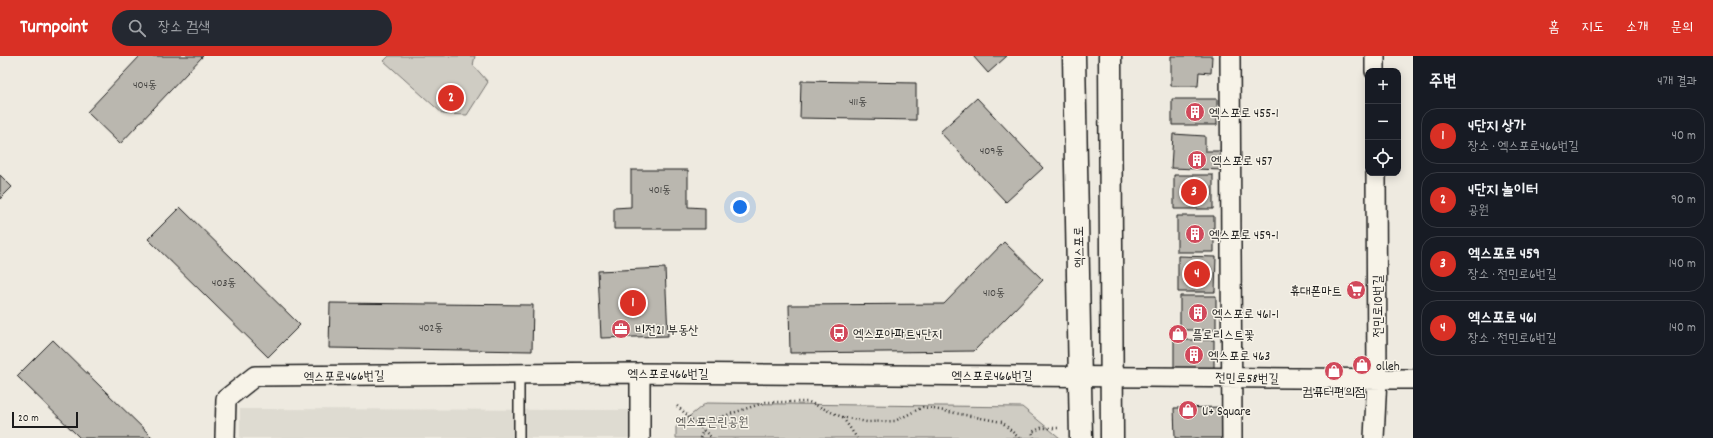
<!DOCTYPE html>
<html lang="ko">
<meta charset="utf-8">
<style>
:root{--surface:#171b24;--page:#242831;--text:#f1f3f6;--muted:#9ea1a6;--line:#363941;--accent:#d93025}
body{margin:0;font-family:Dekko,"Poor Story",sans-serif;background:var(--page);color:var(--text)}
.controls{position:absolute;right:12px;top:12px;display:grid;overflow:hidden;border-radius:8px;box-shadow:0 2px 10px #0003}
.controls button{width:36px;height:36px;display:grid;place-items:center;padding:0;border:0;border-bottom:1px solid var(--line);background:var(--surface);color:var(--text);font:20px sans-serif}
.scale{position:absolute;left:12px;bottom:10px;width:66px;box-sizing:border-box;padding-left:4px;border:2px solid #1c1c1c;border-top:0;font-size:11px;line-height:14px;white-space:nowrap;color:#1c1c1c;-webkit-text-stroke:3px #f7f3e8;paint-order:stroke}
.you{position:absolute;left:740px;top:151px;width:14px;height:14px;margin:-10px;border:3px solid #fff;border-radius:50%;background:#1a73e8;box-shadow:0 0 0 6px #1a73e833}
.badge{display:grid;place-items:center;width:26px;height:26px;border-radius:50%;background:var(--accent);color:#fff;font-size:13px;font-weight:700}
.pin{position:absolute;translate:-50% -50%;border:2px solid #fff;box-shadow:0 1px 4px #0006}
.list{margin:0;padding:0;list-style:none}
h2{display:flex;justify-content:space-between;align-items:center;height:52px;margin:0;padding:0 16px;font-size:17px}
h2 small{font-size:13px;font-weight:400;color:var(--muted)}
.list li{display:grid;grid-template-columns:26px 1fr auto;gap:12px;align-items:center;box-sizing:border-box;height:56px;margin:0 8px 8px;padding:0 8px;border:1px solid var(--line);border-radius:16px}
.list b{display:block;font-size:15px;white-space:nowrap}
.list p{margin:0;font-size:13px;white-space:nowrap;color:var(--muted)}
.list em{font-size:13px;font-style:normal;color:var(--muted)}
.icon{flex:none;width:22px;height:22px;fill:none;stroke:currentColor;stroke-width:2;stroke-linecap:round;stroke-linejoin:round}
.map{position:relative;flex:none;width:1413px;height:382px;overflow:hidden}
header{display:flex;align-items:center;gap:24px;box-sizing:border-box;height:56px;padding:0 20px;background:var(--accent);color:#fff}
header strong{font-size:19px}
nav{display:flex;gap:22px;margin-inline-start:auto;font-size:14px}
.search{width:280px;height:36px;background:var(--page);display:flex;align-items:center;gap:10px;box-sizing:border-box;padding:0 14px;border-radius:22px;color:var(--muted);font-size:15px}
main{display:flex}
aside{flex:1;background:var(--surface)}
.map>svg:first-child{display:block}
</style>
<header>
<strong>Turnpoint</strong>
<div class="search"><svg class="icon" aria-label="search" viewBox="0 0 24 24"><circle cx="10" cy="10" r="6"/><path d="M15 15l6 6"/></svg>장소 검색</div>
<nav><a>홈</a><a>지도</a><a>소개</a><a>문의</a></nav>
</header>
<main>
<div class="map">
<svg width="1413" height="382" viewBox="0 0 1413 382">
<rect width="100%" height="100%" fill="#eeeae0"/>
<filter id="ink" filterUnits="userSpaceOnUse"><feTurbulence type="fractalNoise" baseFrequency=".025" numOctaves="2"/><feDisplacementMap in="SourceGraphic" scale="8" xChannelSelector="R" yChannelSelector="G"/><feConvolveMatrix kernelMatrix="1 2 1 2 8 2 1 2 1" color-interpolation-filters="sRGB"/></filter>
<g filter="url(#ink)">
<!-- built -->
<path fill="#dedbd1" d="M 240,353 L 629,354 L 629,382 L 240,382 Z"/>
<!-- green -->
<path fill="#cfccc3" stroke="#767470" d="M 389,0 L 475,0 L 473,9 L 488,26 L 467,59 L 443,58 L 384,5 Z
M 706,347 L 1022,351 L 1060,382 L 676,382 L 676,371 Z"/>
<!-- building -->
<path fill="#bab7af" stroke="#1c1c1c" d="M 140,0 L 203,0 L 120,88 L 87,56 Z
M 973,0 L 1007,0 L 988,17 Z
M 1171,0 L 1212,0 L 1211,17 L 1199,16 L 1198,30 L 1171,30 Z
M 801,25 L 916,27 L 916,64 L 800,62 Z
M 977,42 L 1043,112 L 1006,146 L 940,76 Z
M 1172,43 L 1217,43 L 1217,69 L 1172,69 Z
M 1173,78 L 1205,80 L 1205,95 L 1222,95 L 1222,114 L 1171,112 Z
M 631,114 L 688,114 L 688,151 L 705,152 L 705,173 L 614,173 L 614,152 L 631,151 Z
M 0,119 L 12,131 L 0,143 Z
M 1174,119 L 1213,119 L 1213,153 L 1174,153 Z
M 180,151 L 300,269 L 268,301 L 148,183 Z
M 1177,160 L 1214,160 L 1214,196 L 1177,196 Z
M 1004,186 L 1043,224 L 974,295 L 790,297 L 789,249 L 944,248 Z
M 1178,200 L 1216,201 L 1215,236 L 1178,236 Z
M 665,212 L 668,280 L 601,282 L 598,215 Z
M 1180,240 L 1216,240 L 1216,274 L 1180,274 Z
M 330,247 L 533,249 L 532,295 L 329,292 Z
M 53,284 L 153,382 L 80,382 L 17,320 Z
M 1174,284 L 1214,284 L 1214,315 L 1174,315 Z
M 1222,351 L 1222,382 L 1175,382 L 1174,352 Z"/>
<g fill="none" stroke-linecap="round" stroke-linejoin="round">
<!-- service casing -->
<g stroke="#1c1c1c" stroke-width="12">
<path id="service" d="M 519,317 L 519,382"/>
</g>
<!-- minor casing -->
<g stroke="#1c1c1c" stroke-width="22">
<path id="minor" d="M 1230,0 L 1232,382
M 1375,0 L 1375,15
M 225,382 L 226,343 L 255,320 L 640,317 L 1413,323
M 640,382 L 640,317
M 1374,382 L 1377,322 L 1376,117"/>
</g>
<!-- secondary casing -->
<g stroke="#1c1c1c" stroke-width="25">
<path id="secondary" d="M 1074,0 L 1081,382
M 1110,0 L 1112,382"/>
</g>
<!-- path -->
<path stroke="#1c1c1c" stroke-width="2.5" stroke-dasharray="1 3" stroke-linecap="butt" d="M 677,350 L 712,382
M 843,362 L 857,382
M 697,369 L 766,346 L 809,346 L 842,361 L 867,366 L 895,365 L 923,351 L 1002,366 L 1019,382
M 700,382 L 703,374
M 1034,382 L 1032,376 L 1041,372 L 1059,372"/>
<!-- service -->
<use href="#service" stroke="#f7f3e8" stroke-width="9"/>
<!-- minor -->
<use href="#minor" stroke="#f7f3e8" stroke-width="19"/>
<!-- secondary -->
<use href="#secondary" stroke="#f7f3e8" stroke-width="22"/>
</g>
</g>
<!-- icons -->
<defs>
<g id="building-disc" transform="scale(1)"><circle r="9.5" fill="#d1495b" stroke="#f7f3e8"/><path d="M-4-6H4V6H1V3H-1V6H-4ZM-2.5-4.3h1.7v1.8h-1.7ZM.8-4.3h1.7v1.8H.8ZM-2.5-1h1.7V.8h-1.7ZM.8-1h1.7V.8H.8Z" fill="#fff"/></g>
<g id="supermarket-disc" transform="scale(1)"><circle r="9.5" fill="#d1495b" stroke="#f7f3e8"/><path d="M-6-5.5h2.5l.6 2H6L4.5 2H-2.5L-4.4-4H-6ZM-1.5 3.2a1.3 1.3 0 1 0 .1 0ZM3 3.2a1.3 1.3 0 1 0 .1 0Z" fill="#fff"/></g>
<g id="office-disc" transform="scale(1)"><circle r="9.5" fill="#d1495b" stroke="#f7f3e8"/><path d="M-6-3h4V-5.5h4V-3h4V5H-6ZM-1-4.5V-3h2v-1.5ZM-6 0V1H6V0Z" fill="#fff"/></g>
<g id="bus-disc" transform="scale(1)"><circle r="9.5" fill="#d1495b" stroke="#f7f3e8"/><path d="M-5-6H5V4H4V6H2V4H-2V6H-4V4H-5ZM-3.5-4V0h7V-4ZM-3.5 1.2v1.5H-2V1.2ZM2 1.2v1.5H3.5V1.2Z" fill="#fff"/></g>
<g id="shop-disc" transform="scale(1)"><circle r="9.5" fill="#d1495b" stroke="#f7f3e8"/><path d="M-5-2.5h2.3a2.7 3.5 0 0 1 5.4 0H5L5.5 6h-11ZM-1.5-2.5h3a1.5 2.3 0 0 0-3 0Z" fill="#fff"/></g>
</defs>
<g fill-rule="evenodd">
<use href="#building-disc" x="1195" y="56"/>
<use href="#building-disc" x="1197" y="104"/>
<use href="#building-disc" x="1195" y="178"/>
<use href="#supermarket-disc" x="1356" y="234"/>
<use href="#building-disc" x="1198" y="257"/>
<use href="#office-disc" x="621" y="273"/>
<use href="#bus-disc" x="839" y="277"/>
<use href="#shop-disc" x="1178" y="278"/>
<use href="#building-disc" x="1194" y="299"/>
<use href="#shop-disc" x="1362" y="309"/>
<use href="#shop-disc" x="1334" y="315"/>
<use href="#shop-disc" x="1188" y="354"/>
</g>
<g text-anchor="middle" stroke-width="3" stroke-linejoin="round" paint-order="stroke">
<!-- number labels -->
<g font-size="11" fill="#444341">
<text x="145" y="32">404동</text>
<text x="858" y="49">411동</text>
<text x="992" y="98">409동</text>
<text x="660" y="137">401동</text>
<text x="224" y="230">403동</text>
<text x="994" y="240">410동</text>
<text x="431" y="275">402동</text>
</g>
<!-- poi labels -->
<g font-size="13" fill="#1c1c1c" stroke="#f7f3e8" text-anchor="start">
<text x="1209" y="61">엑스포로 455-1</text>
<text x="1211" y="109">엑스포로 457</text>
<text x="1209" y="183">엑스포로 459-1</text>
<text x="1342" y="239" text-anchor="end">휴대폰마트</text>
<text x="1212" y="262">엑스포로 461-1</text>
<text x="635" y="278">비전21 부동산</text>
<text x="853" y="282">엑스포아파트4단지</text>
<text x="1192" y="283">플로리스트꽃</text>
<text x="1208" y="304">엑스포로 463</text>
<text x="1376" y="314">olleh</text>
<text x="1334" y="340" text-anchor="middle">컴퓨터편의점</text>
<text x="1202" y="359">U+ Square</text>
</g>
<!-- street labels -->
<g font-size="13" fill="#1c1c1c" stroke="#f7f3e8">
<text transform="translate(1078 191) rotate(-91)" y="5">엑스포로</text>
<text transform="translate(1377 250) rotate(-90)" y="5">전민로10번길</text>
<text x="668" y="322">엑스포로466번길</text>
<text transform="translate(344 319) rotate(-1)" y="5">엑스포로466번길</text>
<text x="992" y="324">엑스포로466번길</text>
<text transform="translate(1247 321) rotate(1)" y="5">전민로58번길</text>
</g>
<!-- park labels -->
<g font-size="13" fill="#52514e" stroke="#f7f3e8">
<text x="712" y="370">엑스포근린공원</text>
</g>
</g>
</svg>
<div class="controls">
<button>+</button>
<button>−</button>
<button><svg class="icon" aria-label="locate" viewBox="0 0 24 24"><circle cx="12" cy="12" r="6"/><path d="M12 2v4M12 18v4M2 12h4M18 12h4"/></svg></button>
</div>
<div class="scale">20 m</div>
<div class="you"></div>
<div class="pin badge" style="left:633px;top:247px">1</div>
<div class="pin badge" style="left:451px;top:42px">2</div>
<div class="pin badge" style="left:1194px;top:136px">3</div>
<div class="pin badge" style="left:1197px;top:218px">4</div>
</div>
<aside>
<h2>주변<small>4개 결과</small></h2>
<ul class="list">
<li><span class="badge">1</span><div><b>4단지 상가</b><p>장소 · 엑스포로466번길</p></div><em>40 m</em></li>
<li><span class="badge">2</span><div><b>4단지 놀이터</b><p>공원</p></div><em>90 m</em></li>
<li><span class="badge">3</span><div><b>엑스포로 459</b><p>장소 · 전민로6번길</p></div><em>140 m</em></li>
<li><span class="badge">4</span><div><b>엑스포로 461</b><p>장소 · 전민로6번길</p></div><em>140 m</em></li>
</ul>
</aside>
</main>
